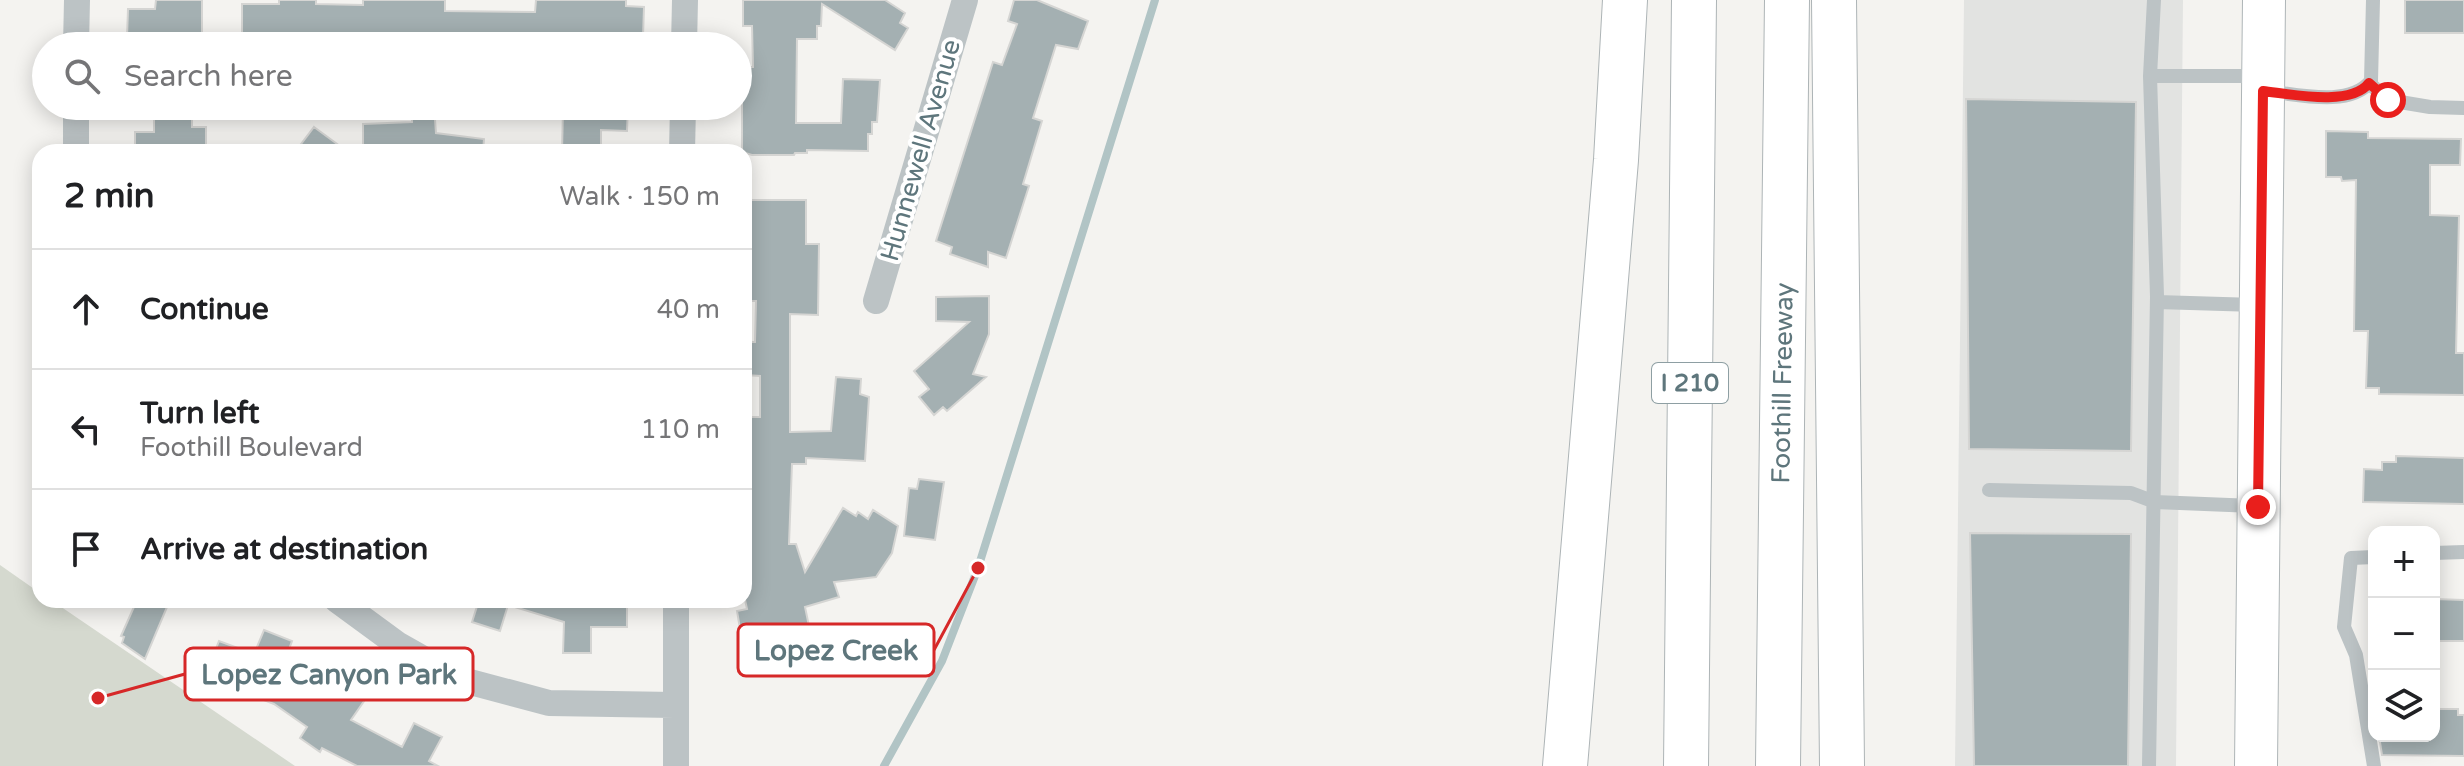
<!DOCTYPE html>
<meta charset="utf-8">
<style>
:root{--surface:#fff;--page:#f2f2f2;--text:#202124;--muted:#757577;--line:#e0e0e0}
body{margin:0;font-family:"Varela Round",sans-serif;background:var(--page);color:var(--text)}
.controls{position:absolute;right:24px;bottom:24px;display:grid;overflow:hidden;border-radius:16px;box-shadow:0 4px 20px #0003}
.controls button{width:72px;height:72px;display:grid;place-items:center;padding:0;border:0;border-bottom:2px solid var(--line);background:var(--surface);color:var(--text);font:40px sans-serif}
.stop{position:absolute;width:24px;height:24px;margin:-18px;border:6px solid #e91f1c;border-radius:50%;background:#fff}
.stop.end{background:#e91f1c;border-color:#fff;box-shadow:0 2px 8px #0008}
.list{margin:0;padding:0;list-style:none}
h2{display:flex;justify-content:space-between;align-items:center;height:104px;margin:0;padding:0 32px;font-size:34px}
h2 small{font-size:26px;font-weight:400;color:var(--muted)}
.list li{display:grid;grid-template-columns:52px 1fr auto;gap:24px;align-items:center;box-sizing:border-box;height:120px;padding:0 32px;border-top:2px solid var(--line)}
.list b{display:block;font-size:30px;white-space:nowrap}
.list p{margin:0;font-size:26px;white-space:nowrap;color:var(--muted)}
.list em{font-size:26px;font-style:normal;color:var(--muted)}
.icon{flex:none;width:44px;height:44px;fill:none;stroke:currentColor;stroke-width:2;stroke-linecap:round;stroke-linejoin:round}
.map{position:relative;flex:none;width:2464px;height:766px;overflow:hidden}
.search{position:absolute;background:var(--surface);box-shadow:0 4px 20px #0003;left:32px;top:32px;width:720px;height:88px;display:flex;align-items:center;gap:20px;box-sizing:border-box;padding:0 28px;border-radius:44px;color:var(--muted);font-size:30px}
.panel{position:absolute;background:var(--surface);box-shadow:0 4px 20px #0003;left:32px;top:144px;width:720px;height:464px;border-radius:24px}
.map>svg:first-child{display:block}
</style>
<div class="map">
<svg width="2464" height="766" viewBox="0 0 2464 766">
<rect width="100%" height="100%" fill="#f4f3f0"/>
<!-- built -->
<path fill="#e2e3e1" d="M 1964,0 L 2183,0 L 2176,766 L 1955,766 Z"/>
<!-- green -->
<path fill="#d5d9cf" d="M 0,565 L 40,593 L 40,600 L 51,600 L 295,766 L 0,766 Z"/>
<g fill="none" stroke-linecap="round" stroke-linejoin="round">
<!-- stream -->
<path stroke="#b1c4c5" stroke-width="8" d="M 884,766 L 942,661 L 978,568 L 1155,0"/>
</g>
<!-- building -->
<path fill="#a4b0b2" stroke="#d5d5d3" stroke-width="2" d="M 156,0 L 202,0 L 202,34 L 159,33 L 159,38 L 127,37 L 128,9 L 155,9 Z
M 279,0 L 316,0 L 316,4 L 363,5 L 363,0 L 445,0 L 445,11 L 535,12 L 536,0 L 626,0 L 626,6 L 644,7 L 643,37 L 641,37 L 641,46 L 289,46 L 289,35 L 242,35 L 242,4 L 279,4 Z
M 743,0 L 885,0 L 905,13 L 900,23 L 908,28 L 895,50 L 822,4 L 821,26 L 817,26 L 817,39 L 797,39 L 796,123 L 841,123 L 843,79 L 880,80 L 877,122 L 872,122 L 872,134 L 868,134 L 868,151 L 807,150 L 807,153 L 795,153 L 794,155 L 752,155 L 742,152 L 742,67 L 753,67 L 752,26 L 743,26 Z
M 1014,0 L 1037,0 L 1088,21 L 1078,49 L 1056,45 L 1033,118 L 1042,121 L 1023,184 L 1029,186 L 1006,258 L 988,252 L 988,267 L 950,254 L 952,247 L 936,241 L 993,62 L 1002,65 L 1017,24 L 1008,21 Z
M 2405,0 L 2464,0 L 2464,33 L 2405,33 Z
M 1966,99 L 2136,102 L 2131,451 L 1969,449 Z
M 154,106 L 192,106 L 192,127 L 206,127 L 206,152 L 135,152 L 135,132 L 154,132 Z
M 412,106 L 434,106 L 436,133 L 484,139 L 483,152 L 363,152 L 363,124 L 412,122 Z
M 596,106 L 628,106 L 627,131 L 601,130 L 601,152 L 562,152 L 563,108 L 596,109 Z
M 314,127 L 348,152 L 295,152 Z
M 2326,131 L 2368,132 L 2368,138 L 2461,139 L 2460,165 L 2430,165 L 2430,215 L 2459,216 L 2456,353 L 2464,353 L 2464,395 L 2379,394 L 2379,388 L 2366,388 L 2368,331 L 2354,331 L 2356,180 L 2342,181 L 2341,177 L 2326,177 Z
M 744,200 L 806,200 L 806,244 L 819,244 L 818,315 L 790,314 L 790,432 L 831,431 L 836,377 L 861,379 L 860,394 L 869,397 L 865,461 L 806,458 L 806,464 L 792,464 L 789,544 L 796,544 L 805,572 L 843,508 L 856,516 L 858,512 L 868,519 L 873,510 L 898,526 L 892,553 L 876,577 L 834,582 L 839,597 L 805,607 L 810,631 L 766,641 L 766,639 L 753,641 L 751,633 L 741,635 L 737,611 L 747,609 L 744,595 L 746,513 L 744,513 L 744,429 L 749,429 L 749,417 L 760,417 L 760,376 L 745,375 L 744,368 L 744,342 L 755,342 L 756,301 L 744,301 L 744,273 L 748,273 L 749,226 L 744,226 Z
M 989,296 L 989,334 L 973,374 L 986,377 L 947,411 L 943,407 L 934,415 L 919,397 L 929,389 L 914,371 L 969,322 L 936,321 L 936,297 Z
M 2396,456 L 2464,458 L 2464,504 L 2363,502 L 2364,469 L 2382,470 L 2382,462 L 2396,462 Z
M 919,479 L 944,482 L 935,540 L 904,536 L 909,488 L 917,489 Z
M 1970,533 L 2131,534 L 2128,766 L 1974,766 Z
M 2434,599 L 2464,600 L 2464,641 L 2434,641 Z
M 137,600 L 170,600 L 145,659 L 122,643 L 124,637 L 121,636 Z
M 479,600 L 627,600 L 627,627 L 591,627 L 591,653 L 563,653 L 564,622 L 508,605 L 509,602 L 500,631 L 472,622 Z
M 264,630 L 292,641 L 284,663 L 331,696 L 344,677 L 369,694 L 351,720 L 402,747 L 414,723 L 442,737 L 429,761 L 438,766 L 357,766 L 322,748 L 320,752 L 300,738 L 307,727 L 274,704 L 205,677 L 219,641 L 254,654 Z
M 2434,709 L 2458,709 L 2458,715 L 2464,715 L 2464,756 L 2382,755 L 2379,736 L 2434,736 Z"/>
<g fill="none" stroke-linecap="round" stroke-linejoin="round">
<!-- primary casing -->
<g stroke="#aeb5b7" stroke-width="44">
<path id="primary" d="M 2256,766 L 2264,0"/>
</g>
<!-- motorway casing -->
<g stroke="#adb4b6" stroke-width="46">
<path id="motorway" d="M 1834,0 L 1842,766
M 1565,766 L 1616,160 L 1625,0
M 1686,766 L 1694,0
M 1778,766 L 1787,0"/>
</g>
<!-- service -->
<path stroke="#bcc3c5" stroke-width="14" d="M 2150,76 L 2259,76
M 2369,83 L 2388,100 L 2430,107 L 2464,108
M 2266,91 C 2297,94 2349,108 2371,81 L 2373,0
M 2157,302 L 2256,305
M 1989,490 L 2131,493 L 2155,502 L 2254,506
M 2434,553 L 2464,552
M 2149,766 L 2157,296 L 2150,76 L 2154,0
M 2374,766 L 2356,655 L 2344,627 L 2351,558 L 2374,557"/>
<!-- minor -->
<path stroke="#bcc3c5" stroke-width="26" d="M 76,46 L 77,0
M 684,46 L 685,0
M 76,152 L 76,106
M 682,152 L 683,106
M 876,301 L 965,0
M 337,600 L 397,644 L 459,679 L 549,703 L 674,705
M 676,600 L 676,766"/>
<!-- primary -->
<use href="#primary" stroke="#fff" stroke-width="42"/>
<!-- motorway -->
<use href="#motorway" stroke="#fff" stroke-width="44"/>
</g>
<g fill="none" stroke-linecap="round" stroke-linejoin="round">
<!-- route -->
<path stroke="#e91f1c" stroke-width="10" d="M 2258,507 L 2263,91 C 2290,94 2351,107 2369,83 L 2388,100"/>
</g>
<g text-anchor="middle" stroke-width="8" stroke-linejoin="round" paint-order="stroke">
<!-- shield labels -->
<rect fill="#fff" stroke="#8e9fa3" stroke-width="2" x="1652" y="363" width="76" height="40" rx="6"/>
<g font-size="24" font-weight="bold" fill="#5e767c">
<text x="1690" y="391">I 210</text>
</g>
<!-- street labels -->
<g font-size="26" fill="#5e767c" stroke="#fff">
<text transform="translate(920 150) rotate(-74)" y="9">Hunnewell Avenue</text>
<text transform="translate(1782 383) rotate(-89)" y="9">Foothill Freeway</text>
</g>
</g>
<!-- callouts -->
<path fill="none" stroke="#d62828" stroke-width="3" d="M978 568L934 650M98 698L185 674"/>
<g fill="#d62828" stroke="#fff" stroke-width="3">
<circle cx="978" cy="568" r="8"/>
<circle cx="98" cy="698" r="8"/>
</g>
<g fill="#fff" stroke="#d62828" stroke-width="3">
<rect x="738" y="624" width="196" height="52" rx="8"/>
<rect x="185" y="648" width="288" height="52" rx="8"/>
</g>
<g font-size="28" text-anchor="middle" font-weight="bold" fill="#5e767c">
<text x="836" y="660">Lopez Creek</text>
<text x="329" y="684">Lopez Canyon Park</text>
</g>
</svg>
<div class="controls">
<button>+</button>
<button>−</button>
<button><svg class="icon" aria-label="layers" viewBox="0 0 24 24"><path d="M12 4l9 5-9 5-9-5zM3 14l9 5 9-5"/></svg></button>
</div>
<div class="stop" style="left:2388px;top:100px"></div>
<div class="stop end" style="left:2258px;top:507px"></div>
<div class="search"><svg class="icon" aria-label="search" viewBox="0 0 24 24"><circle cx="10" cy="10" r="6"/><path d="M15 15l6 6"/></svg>Search here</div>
<section class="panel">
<h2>2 min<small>Walk · 150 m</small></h2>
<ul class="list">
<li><svg class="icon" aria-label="ahead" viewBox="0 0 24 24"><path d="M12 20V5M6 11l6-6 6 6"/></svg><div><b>Continue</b></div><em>40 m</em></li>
<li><svg class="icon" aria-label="left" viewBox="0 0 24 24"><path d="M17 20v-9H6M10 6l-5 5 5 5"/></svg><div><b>Turn left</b><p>Foothill Boulevard</p></div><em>110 m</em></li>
<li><svg class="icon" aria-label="arrive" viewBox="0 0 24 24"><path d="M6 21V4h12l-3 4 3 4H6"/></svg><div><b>Arrive at destination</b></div></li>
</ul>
</section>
</div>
